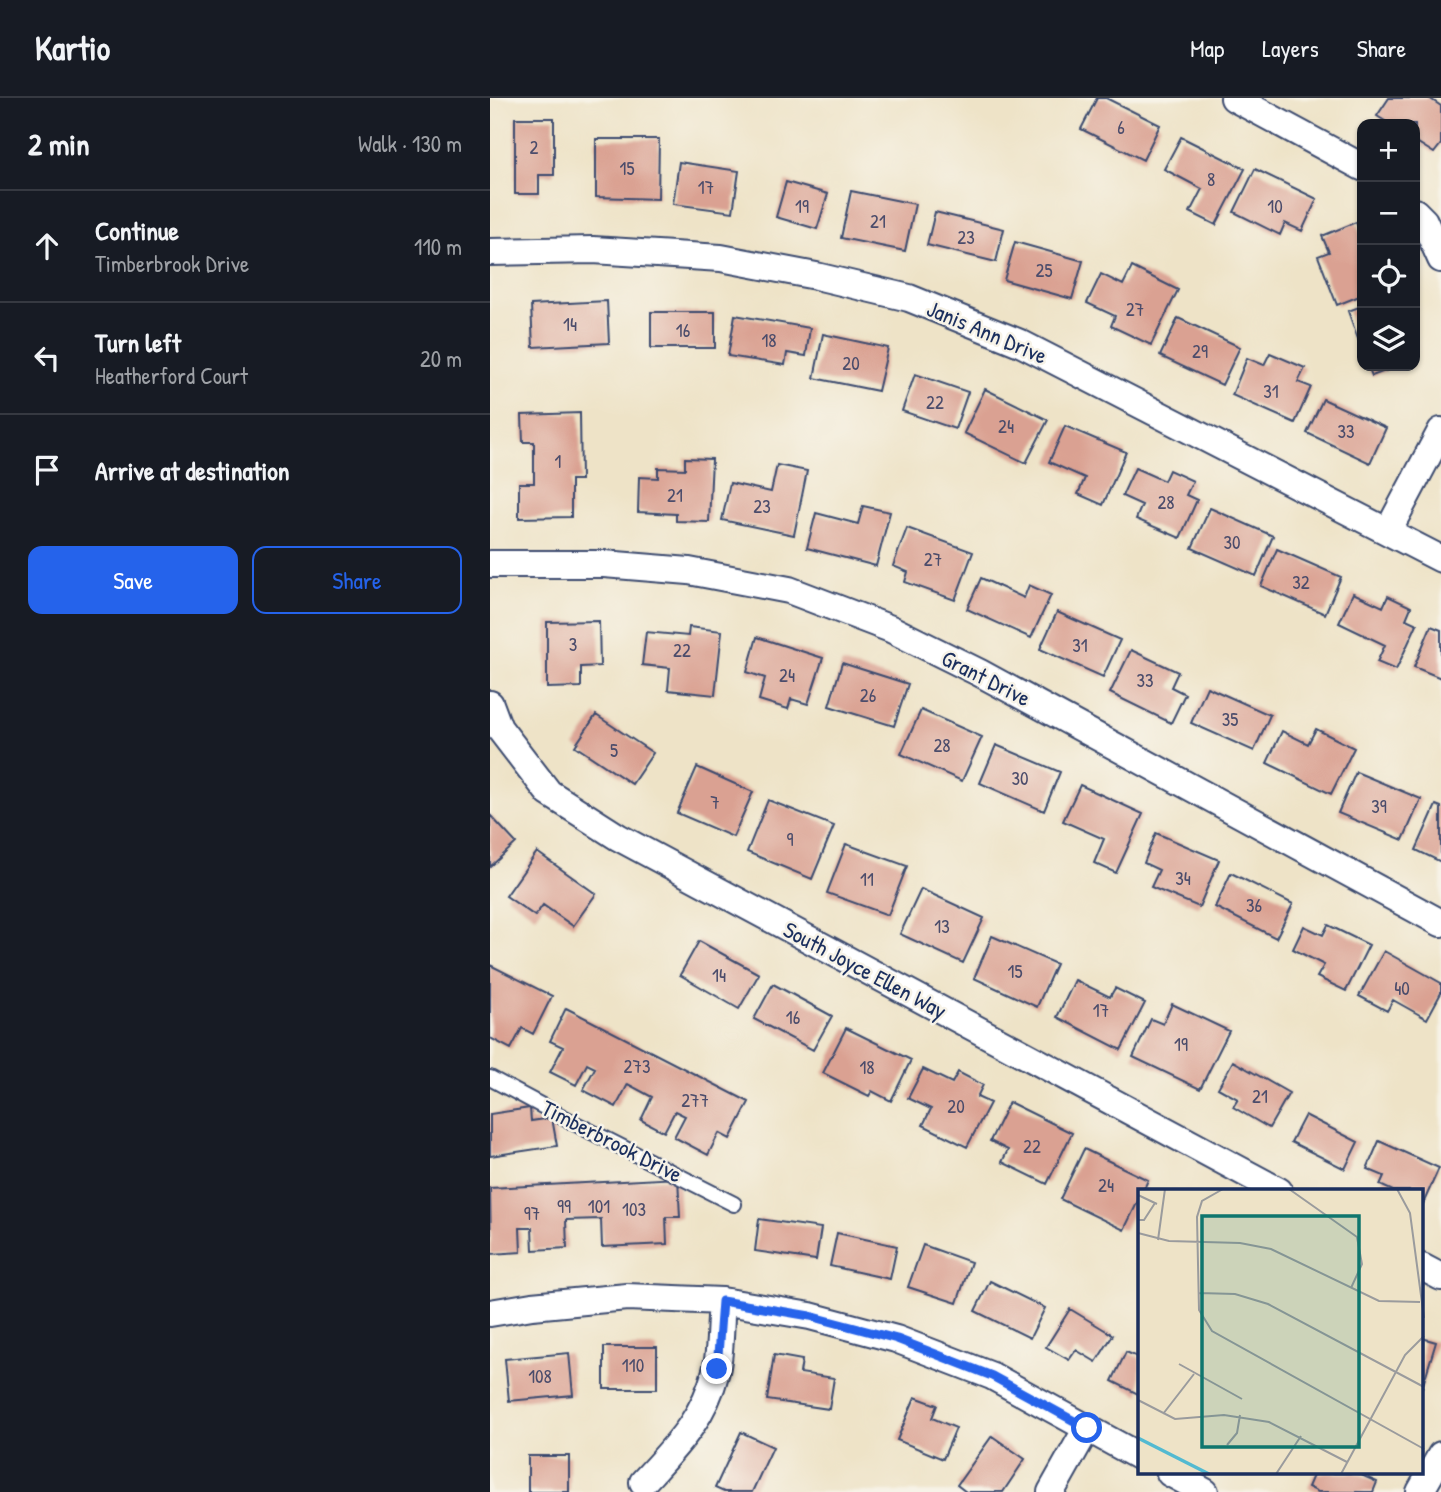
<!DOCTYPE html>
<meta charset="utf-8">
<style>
:root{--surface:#171b24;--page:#242831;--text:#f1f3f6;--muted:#9ea1a6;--line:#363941;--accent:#2563eb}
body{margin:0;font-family:"Patrick Hand",sans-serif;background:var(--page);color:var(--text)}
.controls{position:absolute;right:21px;top:21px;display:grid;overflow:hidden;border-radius:14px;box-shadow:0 2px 5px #0004}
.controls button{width:63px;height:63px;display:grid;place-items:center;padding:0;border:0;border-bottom:2px solid var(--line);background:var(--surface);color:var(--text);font:35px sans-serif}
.stop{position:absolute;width:21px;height:21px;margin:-16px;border:5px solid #2563eb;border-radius:50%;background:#fff}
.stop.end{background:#2563eb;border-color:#fff;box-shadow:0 2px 7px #0008}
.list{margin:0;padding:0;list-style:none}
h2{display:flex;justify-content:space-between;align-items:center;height:91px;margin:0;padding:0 28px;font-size:30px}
h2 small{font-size:23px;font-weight:400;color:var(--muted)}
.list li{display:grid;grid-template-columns:46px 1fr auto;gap:21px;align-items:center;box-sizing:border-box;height:112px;padding:0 28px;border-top:2px solid var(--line)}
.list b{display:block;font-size:26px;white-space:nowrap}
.list p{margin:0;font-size:23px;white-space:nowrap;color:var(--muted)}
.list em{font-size:23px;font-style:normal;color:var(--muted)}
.actions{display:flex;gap:14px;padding:21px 28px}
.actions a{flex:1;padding:16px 0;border:2px solid var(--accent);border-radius:14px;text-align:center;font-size:24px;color:var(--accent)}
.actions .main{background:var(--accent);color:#fff}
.icon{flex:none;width:38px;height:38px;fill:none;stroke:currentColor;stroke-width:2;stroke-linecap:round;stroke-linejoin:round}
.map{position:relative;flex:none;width:951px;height:1394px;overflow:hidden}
header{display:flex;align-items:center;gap:42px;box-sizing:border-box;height:98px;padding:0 35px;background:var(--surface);border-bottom:2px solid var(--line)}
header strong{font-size:33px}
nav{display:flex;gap:38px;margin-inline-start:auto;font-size:24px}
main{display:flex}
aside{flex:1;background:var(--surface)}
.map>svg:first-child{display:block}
</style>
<header>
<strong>Kartio</strong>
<nav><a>Map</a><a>Layers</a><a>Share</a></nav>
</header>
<main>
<aside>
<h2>2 min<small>Walk · 130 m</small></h2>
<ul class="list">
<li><svg class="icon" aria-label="ahead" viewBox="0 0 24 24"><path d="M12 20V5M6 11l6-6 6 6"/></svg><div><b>Continue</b><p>Timberbrook Drive</p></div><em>110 m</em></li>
<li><svg class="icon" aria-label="left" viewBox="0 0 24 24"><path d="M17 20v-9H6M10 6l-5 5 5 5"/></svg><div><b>Turn left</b><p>Heatherford Court</p></div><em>20 m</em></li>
<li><svg class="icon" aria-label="arrive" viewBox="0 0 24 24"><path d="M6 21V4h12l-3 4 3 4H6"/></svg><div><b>Arrive at destination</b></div></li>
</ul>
<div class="actions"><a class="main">Save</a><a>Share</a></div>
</aside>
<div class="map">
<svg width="951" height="1394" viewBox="0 0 951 1394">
<rect width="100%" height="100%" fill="#f7f3e8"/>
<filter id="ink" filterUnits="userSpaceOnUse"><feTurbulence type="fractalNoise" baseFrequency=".0143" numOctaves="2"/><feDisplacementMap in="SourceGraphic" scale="14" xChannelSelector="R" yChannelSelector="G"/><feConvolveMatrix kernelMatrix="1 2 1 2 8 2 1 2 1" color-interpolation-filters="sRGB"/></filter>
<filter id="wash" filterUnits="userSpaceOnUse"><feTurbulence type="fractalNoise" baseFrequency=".00686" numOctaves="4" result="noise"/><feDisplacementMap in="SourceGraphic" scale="28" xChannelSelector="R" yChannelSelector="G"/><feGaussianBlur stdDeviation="1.57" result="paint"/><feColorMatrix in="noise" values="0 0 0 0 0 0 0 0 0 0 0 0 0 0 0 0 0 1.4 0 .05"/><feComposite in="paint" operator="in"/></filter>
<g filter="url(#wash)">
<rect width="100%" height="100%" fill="#eee3c7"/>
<g id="blocks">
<!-- building -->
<path fill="#daa192" d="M 607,0 L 616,0 L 670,27 L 653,62 L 591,31 Z
M 899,0 L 939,0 L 951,8 L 951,46 L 944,55 L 925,43 L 925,26 L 900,26 L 887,18 Z
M 25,20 L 64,20 L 64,77 L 49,77 L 49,96 L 25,96 Z
M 691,39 L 755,71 L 726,127 L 700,114 L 712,91 L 674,71 Z
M 106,41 L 169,41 L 168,101 L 106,99 Z
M 189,64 L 249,73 L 243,114 L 183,106 Z
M 765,71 L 827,101 L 812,133 L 795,125 L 790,137 L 744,114 Z
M 296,84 L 338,96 L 327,131 L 286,119 Z
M 361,93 L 425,106 L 415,153 L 351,140 Z
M 445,114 L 514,131 L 506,164 L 437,147 Z
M 866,124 L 872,139 L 872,197 L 847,207 L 828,158 L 839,154 L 832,138 Z
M 525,144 L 593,163 L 582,201 L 514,182 Z
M 642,169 L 688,192 L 661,247 L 621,228 L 625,218 L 597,205 L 611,176 L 633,187 Z
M 117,203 L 119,245 L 43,249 L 41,207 Z
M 872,208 L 872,252 L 858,213 Z
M 161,214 L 225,214 L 225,250 L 161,250 Z
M 245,217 L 320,230 L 316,258 L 297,255 L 295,267 L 238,258 Z
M 688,220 L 750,249 L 732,287 L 670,258 Z
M 333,236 L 398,250 L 388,293 L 324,280 Z
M 780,255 L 815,270 L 808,284 L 821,289 L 805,325 L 742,297 L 757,260 L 774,267 Z
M 878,268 L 908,268 L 882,278 Z
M 425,276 L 478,294 L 465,331 L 412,313 Z
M 495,291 L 558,322 L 536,365 L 474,335 Z
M 833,301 L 896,330 L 880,365 L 817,335 Z
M 90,315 L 91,382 L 81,382 L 81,419 L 29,420 L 29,385 L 44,385 L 44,344 L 33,344 L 32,317 Z
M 575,328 L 636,354 L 613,407 L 588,396 L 595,380 L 559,364 Z
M 195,360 L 222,361 L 219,424 L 186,423 L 186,416 L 148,414 L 149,379 L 168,380 L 168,370 L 195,371 Z
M 287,367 L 317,373 L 304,437 L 232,422 L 240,385 L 281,394 Z
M 645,370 L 674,383 L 679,372 L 703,383 L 696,397 L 707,402 L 690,440 L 646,421 L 652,407 L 632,398 Z
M 373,408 L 400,414 L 386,468 L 317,450 L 326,415 L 368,426 Z
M 720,410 L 783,438 L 766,478 L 702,450 Z
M 417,430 L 483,454 L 465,502 L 415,484 L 418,474 L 403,468 Z
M 787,451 L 851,479 L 835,516 L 771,488 Z
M 491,480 L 534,500 L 539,487 L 561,497 L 541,540 L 477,511 Z
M 863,495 L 893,509 L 898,498 L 921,509 L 916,521 L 927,526 L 906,572 L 887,564 L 895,547 L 849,525 Z
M 567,514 L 630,542 L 613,579 L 550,551 Z
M 109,523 L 110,568 L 91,569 L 91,589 L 57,590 L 57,524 Z
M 941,528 L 951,532 L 951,580 L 924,569 Z
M 199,529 L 232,533 L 225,597 L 178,592 L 180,570 L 152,567 L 156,534 L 198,538 Z
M 267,539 L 333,560 L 318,606 L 301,601 L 298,611 L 269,602 L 275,580 L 257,574 Z
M 641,552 L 688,574 L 681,589 L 695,596 L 681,625 L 620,595 Z
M 352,565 L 418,586 L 404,628 L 339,608 Z
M 717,589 L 780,617 L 764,653 L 701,625 Z
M 431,612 L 492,639 L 472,683 L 411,656 Z
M 106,617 L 163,655 L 142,686 L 85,648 Z
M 826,631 L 864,650 L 841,696 L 777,665 L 792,633 L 818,646 Z
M 506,647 L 570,674 L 554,713 L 490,685 Z
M 207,669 L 263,694 L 243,739 L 187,715 Z
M 866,674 L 931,701 L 913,742 L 848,715 Z
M 590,687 L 653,716 L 626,775 L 604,765 L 614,741 L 573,723 Z
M 278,702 L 344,728 L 322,781 L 257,754 Z
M 946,707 L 951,709 L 951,764 L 926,752 Z
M 0,717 L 26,745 L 0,769 Z
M 666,735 L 729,762 L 709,809 L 661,789 L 669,772 L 654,765 Z
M 356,746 L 417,768 L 398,817 L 337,795 Z
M 47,754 L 106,796 L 83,828 L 53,807 L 45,818 L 16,798 Z
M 741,775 L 803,806 L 786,840 L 725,809 Z
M 431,791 L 494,820 L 473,865 L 410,836 Z
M 838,827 L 879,847 L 856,893 L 827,879 L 834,867 L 803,851 L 814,828 L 833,837 Z
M 502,838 L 566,866 L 547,909 L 484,880 Z
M 209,843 L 269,876 L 249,911 L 190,877 Z
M 894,853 L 951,885 L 951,895 L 937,921 L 903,902 L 897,913 L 869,898 Z
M 0,867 L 62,898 L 43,936 L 32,930 L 21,951 L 0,940 Z
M 585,882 L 620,899 L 625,890 L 655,905 L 631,952 L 567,919 Z
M 283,886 L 342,918 L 323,952 L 264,921 Z
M 682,906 L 739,933 L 710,991 L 643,959 L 661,921 L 673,926 Z
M 76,910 L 259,1004 L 240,1041 L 229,1035 L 218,1057 L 184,1039 L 195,1018 L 185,1013 L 174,1034 L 151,1022 L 162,999 L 138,986 L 126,1009 L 93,992 L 105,970 L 97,966 L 86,987 L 60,974 L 73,949 L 60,943 Z
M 356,930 L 421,962 L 401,1003 L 382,993 L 379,998 L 333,975 Z
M 743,963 L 799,995 L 779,1030 L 743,1009 L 748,1001 L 728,990 Z
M 433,971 L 462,985 L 468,974 L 493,987 L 487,999 L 500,1005 L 477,1049 L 433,1027 L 441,1011 L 418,1000 Z
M 519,1004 L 582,1035 L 557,1086 L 512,1064 L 518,1052 L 500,1043 Z
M 40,1010 L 41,1023 L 62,1020 L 67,1048 L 0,1058 L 0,1016 Z
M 815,1017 L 868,1044 L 855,1071 L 801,1044 Z
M 889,1043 L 949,1070 L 932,1108 L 932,1093 L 903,1093 L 890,1087 L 894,1078 L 877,1071 Z
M 594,1051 L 658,1082 L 653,1093 L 650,1093 L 650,1099 L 634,1132 L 570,1101 Z
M 188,1080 L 190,1119 L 176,1119 L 177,1146 L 112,1149 L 111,1121 L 76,1122 L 77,1150 L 43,1152 L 42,1130 L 30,1130 L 31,1154 L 1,1156 L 0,1090 Z
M 269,1121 L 331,1130 L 326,1162 L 265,1153 Z
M 347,1135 L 407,1148 L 400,1181 L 340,1168 Z
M 433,1147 L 481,1164 L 467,1205 L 418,1189 Z
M 500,1183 L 555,1210 L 540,1240 L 485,1213 Z
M 580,1211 L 623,1237 L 606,1264 L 586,1252 L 579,1262 L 556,1249 Z
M 932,1240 L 946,1244 L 932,1290 Z
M 114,1249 L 167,1249 L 167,1291 L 114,1291 Z
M 636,1254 L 650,1260 L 650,1297 L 622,1283 Z
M 79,1255 L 83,1297 L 19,1303 L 15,1261 Z
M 284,1257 L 312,1262 L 310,1275 L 344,1280 L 339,1311 L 277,1302 Z
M 425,1299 L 447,1307 L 442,1320 L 466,1330 L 453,1361 L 407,1342 Z
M 251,1334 L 283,1349 L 262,1394 L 234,1394 L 225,1390 Z
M 502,1338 L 535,1361 L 513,1394 L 476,1394 L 467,1387 Z
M 38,1358 L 79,1358 L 79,1394 L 38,1394 Z
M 824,1375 L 867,1375 L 887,1384 L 883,1394 L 828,1394 L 818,1389 Z"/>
</g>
</g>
<g filter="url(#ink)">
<use href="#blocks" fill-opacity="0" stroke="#3b4a6e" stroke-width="2"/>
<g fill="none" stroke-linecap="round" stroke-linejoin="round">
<!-- service casing -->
<g stroke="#3b4a6e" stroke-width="18">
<path id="service" d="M 0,980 L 84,1025 L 244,1106"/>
</g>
<!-- minor casing -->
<g stroke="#3b4a6e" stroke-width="30">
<path id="minor" d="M 744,0 L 872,69
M 925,114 L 934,123 L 951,161
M 0,154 L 103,152 L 231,160 L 326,178 L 419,200 L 530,245 L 951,461
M 898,433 L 951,333
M 0,466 L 114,466 L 199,473 L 299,492 L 401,531 L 490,575 L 951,825
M 0,606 L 9,630 L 59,695 L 128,739 L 789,1093
M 932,1169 L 951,1179
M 0,1215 L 42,1208 L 137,1199 L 232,1203 L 320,1218 L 406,1241 L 502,1278 L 650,1359
M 680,1375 L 715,1394
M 153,1384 C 185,1349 214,1321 226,1273 C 231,1254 230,1223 232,1203
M 561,1394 L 597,1330
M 930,1394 L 951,1357"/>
</g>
<!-- service -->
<use href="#service" stroke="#fff" stroke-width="14"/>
<!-- minor -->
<use href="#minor" stroke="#fff" stroke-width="26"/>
</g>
</g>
<g fill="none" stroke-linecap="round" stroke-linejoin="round" filter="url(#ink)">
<!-- route -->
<path stroke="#2563eb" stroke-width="9" d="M 227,1271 L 232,1203 L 320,1218 L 407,1241 L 502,1278 L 597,1330"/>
</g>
<g text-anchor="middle" stroke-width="5" stroke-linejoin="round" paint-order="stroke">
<!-- number labels -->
<g font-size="19" fill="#4b4c6b">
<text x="631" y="36">6</text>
<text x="44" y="56">2</text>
<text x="137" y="77">15</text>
<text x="721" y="88">8</text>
<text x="216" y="96">17</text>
<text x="312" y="115">19</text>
<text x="785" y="115">10</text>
<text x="388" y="130">21</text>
<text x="476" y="146">23</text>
<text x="554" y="179">25</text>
<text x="645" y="218">27</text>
<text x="80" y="233">14</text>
<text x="193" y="239">16</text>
<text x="279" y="249">18</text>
<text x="710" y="260">29</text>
<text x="361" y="272">20</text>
<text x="781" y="300">31</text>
<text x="445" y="311">22</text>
<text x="516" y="335">24</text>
<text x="856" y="340">33</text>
<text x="68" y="370">1</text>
<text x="185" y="404">21</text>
<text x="676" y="411">28</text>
<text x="272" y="415">23</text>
<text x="742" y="451">30</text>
<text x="443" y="468">27</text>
<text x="811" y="491">32</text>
<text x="83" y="553">3</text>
<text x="590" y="554">31</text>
<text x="192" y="559">22</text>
<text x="297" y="584">24</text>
<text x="655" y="589">33</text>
<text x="378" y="604">26</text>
<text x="740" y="628">35</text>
<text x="452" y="654">28</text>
<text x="124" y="659">5</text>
<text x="530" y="687">30</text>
<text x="225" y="711">7</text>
<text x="889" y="715">39</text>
<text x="300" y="748">9</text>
<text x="693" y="787">34</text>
<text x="377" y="788">11</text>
<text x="764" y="814">36</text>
<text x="452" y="835">13</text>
<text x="525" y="880">15</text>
<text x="229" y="884">14</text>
<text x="912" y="897">40</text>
<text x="611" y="919">17</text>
<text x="303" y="926">16</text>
<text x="691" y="953">19</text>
<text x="147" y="975">273</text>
<text x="377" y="976">18</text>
<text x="770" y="1005">21</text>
<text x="205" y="1009">277</text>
<text x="466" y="1015">20</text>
<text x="542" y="1055">22</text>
<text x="616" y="1094">24</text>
<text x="74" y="1115">99</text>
<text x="109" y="1115">101</text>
<text x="144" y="1118">103</text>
<text x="42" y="1122">97</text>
<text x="143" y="1274">110</text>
<text x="50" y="1285">108</text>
</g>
<!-- street labels -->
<g font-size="23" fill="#1b2f5e" stroke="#f7f3e8">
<text transform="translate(497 234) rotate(23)" y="8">Janis Ann Drive</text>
<text transform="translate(496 580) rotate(27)" y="8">Grant Drive</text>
<text transform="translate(375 872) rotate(28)" y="8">South Joyce Ellen Way</text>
<text transform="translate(122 1043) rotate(27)" y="8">Timberbrook Drive</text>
</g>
</g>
<!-- overview -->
<g transform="translate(648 1091)">
<rect width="285" height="285" fill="#eee3c7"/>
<path fill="none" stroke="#53bad1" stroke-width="3.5" d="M 0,249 L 71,285"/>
<path fill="none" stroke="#9a9b9d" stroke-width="2" d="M 85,0 L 64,12 L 59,28 L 61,121 L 74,142 L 286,260M 151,0 L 219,48 L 224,75 L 213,99M 259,0 L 272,24 L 286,129M 0,6 L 19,15M 0,31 L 6,31 L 17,14M 0,44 L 31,52 L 102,54 L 133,60 L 241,112 L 282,113M 20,51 L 27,0M 61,104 L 97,105 L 130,115 L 286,198M 41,175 L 104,210M 0,211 L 37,230 L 86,226 L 131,233 L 209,273M 25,225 L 56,185M 89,256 L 99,244 L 102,226M 138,285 L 163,247M 203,285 L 267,166 L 286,147"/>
<path fill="#0f766e" fill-opacity="0.15" stroke="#0f766e" stroke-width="3.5" d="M 64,27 L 221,27 L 221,258 L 64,258 Z"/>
<rect width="285" height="285" fill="none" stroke="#1b2f5e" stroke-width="3.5"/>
</g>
</svg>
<div class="controls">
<button>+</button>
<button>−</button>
<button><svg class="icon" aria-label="locate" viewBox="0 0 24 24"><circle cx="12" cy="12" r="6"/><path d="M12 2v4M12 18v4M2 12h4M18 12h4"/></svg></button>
<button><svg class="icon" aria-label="layers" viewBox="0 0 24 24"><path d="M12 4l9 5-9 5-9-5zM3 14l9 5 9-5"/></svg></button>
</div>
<div class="stop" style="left:597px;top:1330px"></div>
<div class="stop end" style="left:227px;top:1271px"></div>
</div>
</main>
